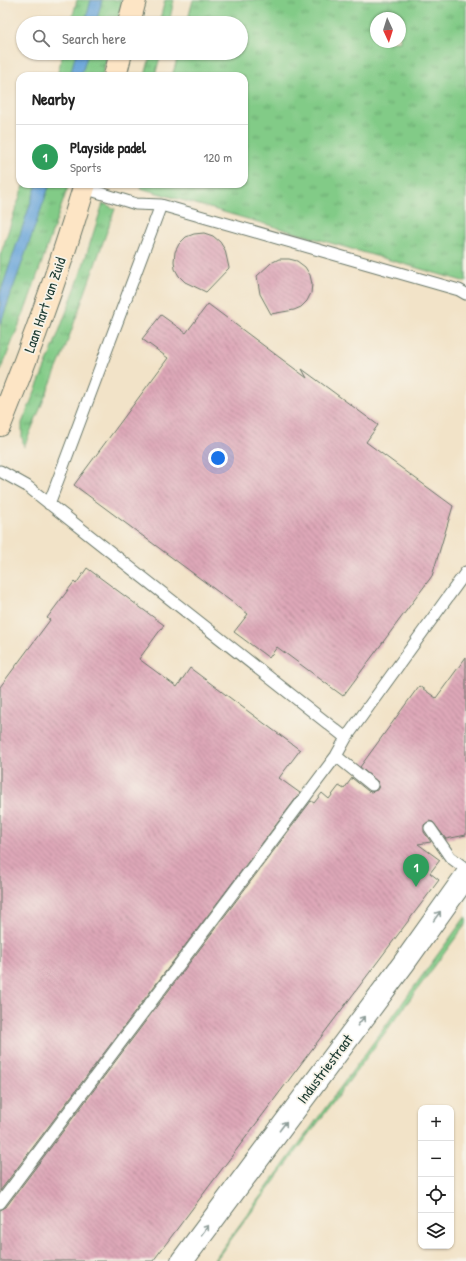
<!DOCTYPE html>
<meta charset="utf-8">
<style>
:root{--surface:#fff;--page:#f2f2f2;--text:#222;--muted:#767676;--line:#e0e0e0;--accent:#b5179e}
body{margin:0;font-family:"Patrick Hand",sans-serif;background:var(--page);color:var(--text)}
.controls{position:absolute;right:12px;bottom:12px;display:grid;overflow:hidden;border-radius:8px;box-shadow:0 1px 3px #0004}
.controls button{width:36px;height:36px;display:grid;place-items:center;padding:0;border:0;border-bottom:1px solid var(--line);background:var(--surface);color:var(--text);font:20px sans-serif}
.compass{position:absolute;left:370px;top:12px;width:36px;height:36px;border-radius:50%;background:var(--surface);box-shadow:0 1px 3px #0004;rotate:176deg}
.you{position:absolute;left:218px;top:458px;width:14px;height:14px;margin:-10px;border:3px solid #fff;border-radius:50%;background:#1a73e8;box-shadow:0 0 0 6px #1a73e833}
.badge{display:grid;place-items:center;width:26px;height:26px;border-radius:50%;background:var(--accent);color:#fff;font-size:13px;font-weight:700}
.pin{position:absolute;translate:-50% -33px;filter:drop-shadow(0 1px 2px #0008)}
.pin::after{content:'';position:absolute;top:21px;width:14px;height:12px;background:inherit;clip-path:polygon(0 0,100% 0,50% 100%)}
.list{margin:0;padding:0;list-style:none}
h2{display:flex;justify-content:space-between;align-items:center;height:52px;margin:0;padding:0 16px;font-size:17px}
h2 small{font-size:13px;font-weight:400;color:var(--muted)}
.list li{display:grid;grid-template-columns:26px 1fr auto;gap:12px;align-items:center;box-sizing:border-box;height:64px;padding:0 16px;border-top:1px solid var(--line)}
.list b{display:block;font-size:15px;white-space:nowrap}
.list p{margin:0;font-size:13px;white-space:nowrap;color:var(--muted)}
.list em{font-size:13px;font-style:normal;color:var(--muted)}
.icon{flex:none;width:22px;height:22px;fill:none;stroke:currentColor;stroke-width:2;stroke-linecap:round;stroke-linejoin:round}
.map{position:relative;flex:none;width:466px;height:1261px;overflow:hidden}
.search{position:absolute;background:var(--surface);box-shadow:0 1px 3px #0004;left:16px;top:16px;width:232px;height:44px;display:flex;align-items:center;gap:10px;box-sizing:border-box;padding:0 14px;border-radius:22px;color:var(--muted);font-size:15px}
.panel{position:absolute;background:var(--surface);box-shadow:0 1px 3px #0004;left:16px;top:72px;width:232px;height:116px;border-radius:12px}
.map>svg:first-child{display:block}
</style>
<div class="map">
<svg width="466" height="1261" viewBox="0 0 466 1261">
<defs>
<pattern id="grass-tufts" width="24" height="20" patternUnits="userSpaceOnUse"><rect width="24" height="20" fill="#82cb87"/><path d="M3 7l-1-3M5 7V3M7 7l1-3M15 17l-1-3M17 17v-4M19 17l1-3" fill="none" stroke="#6aa66f"/></pattern>
<pattern id="building-back-hatch" width="6" height="6" patternUnits="userSpaceOnUse"><rect width="6" height="6" fill="#dea7b8"/><path d="M-1 5l2 2M0 0l6 6M5-1l2 2" fill="none" stroke="#b38996"/></pattern>
</defs>
<rect width="100%" height="100%" fill="#f7f3e8"/>
<filter id="ink" filterUnits="userSpaceOnUse"><feTurbulence type="fractalNoise" baseFrequency=".025" numOctaves="2"/><feDisplacementMap in="SourceGraphic" scale="8" xChannelSelector="R" yChannelSelector="G"/><feConvolveMatrix kernelMatrix="1 2 1 2 8 2 1 2 1" color-interpolation-filters="sRGB"/></filter>
<filter id="wash" filterUnits="userSpaceOnUse"><feTurbulence type="fractalNoise" baseFrequency=".012" numOctaves="4" result="noise"/><feDisplacementMap in="SourceGraphic" scale="16" xChannelSelector="R" yChannelSelector="G"/><feGaussianBlur stdDeviation="0.9" result="paint"/><feColorMatrix in="noise" values="0 0 0 0 0 0 0 0 0 0 0 0 0 0 0 0 0 1.4 0 .05"/><feComposite in="paint" operator="in"/></filter>
<g filter="url(#wash)">
<rect width="100%" height="100%" fill="#f2e3c8"/>
<!-- grass -->
<path fill="url(#grass-tufts)" stroke="#50845e" fill-rule="evenodd" d="M 77,0 L 122,0 L 117,23 L 71,23 Z
M 165,0 L 174,0 L 169,23 L 159,23 Z
M 193,0 L 466,0 L 466,282 L 140,188 L 142,184 L 244,184 L 244,76 L 172,76 L 179,53 L 241,53 L 241,23 L 187,23 ZM 376,18 L 400,18 L 400,42 L 376,42 Z
M 63,53 L 108,53 L 102,76 L 57,76 Z
M 151,53 L 161,53 L 155,76 L 145,76 Z
M 24,184 L 69,184 L 27,305 L 0,372 L 0,256 Z
M 103,203 L 115,209 L 63,354 L 24,447 L 22,437 L 22,423 L 52,350 L 78,281 Z
M 466,916 L 466,924 L 215,1261 L 213,1261 Z"/>
<!-- water -->
<path fill="#68a4d9" stroke="#447086" d="M 91,0 L 102,0 L 96,23 L 85,23 Z
M 76,53 L 88,53 L 81,76 L 70,76 Z
M 37,184 L 50,184 L 0,325 L 0,294 Z"/>
<g id="blocks">
<!-- building -->
<path fill="url(#building-back-hatch)" d="M 204,233 L 213,236 L 220,242 L 225,250 L 229,268 L 206,292 L 185,282 L 179,276 L 175,269 L 174,261 L 175,252 L 179,244 L 186,237 L 194,234 Z
M 279,259 L 289,259 L 297,261 L 305,267 L 310,275 L 312,284 L 311,293 L 307,301 L 301,307 L 294,310 L 271,314 L 260,294 L 257,276 L 271,263 Z
M 208,304 L 307,378 L 302,369 L 378,425 L 366,442 L 453,506 L 432,576 L 343,696 L 277,647 L 269,658 L 234,632 L 248,614 L 74,485 L 168,358 L 142,339 L 161,315 L 186,333 Z
M 87,568 L 164,625 L 139,659 L 177,687 L 190,668 L 300,750 L 279,778 L 300,793 L 0,1191 L 0,687 L 50,620 L 47,618 L 74,582 L 76,584 Z
M 466,657 L 466,835 L 446,839 L 433,822 L 429,821 L 424,825 L 424,832 L 431,842 L 418,844 L 440,860 L 430,873 L 439,880 L 153,1261 L 0,1261 L 0,1210 L 6,1207 L 311,801 L 314,803 L 322,793 L 329,799 L 339,786 L 344,789 L 352,778 L 368,791 L 371,792 L 377,790 L 379,786 L 378,782 L 360,767 L 419,686 L 436,698 Z"/>
</g>
</g>
<g filter="url(#ink)">
<use href="#blocks" fill-opacity="0" stroke="#697768" stroke-width="1"/>
<g fill="none" stroke-linecap="round" stroke-linejoin="round">
<!-- service casing -->
<g stroke="#697768" stroke-width="13">
<path id="service" d="M 84,188 L 136,204 L 161,205 L 459,290 L 466,294
M 0,471 L 27,486 L 346,738
M 49,504 L 161,205
M 336,756 L 372,785
M 430,828 L 450,857 L 466,869
M 0,1203 L 336,756 L 346,738 L 466,572"/>
</g>
<!-- minor casing -->
<g stroke="#697768" stroke-width="24">
<path id="minor" d="M 182,1261 L 404,963 L 466,876"/>
</g>
<!-- secondary casing -->
<g stroke="#697768" stroke-width="24">
<path id="secondary" d="M 129,23 L 135,0
M 115,76 L 121,53
M 0,425 C 32,346 61,266 85,184"/>
</g>
<!-- service -->
<use href="#service" stroke="#fff" stroke-width="11"/>
<!-- minor -->
<use href="#minor" stroke="#fff" stroke-width="22"/>
<!-- secondary -->
<use href="#secondary" stroke="#fde5c5" stroke-width="22"/>
</g>
<!-- one-way arrows -->
<defs><path id="oneway-shaft" d="M-6 0H5M1.5-3L5.5 0L1.5 3" fill="none" stroke-width="1.6" stroke-linecap="round" stroke-linejoin="round"/></defs>
<g stroke="#8f9e9a">
<use href="#oneway-shaft" transform="translate(437 916) rotate(-54)"/>
<use href="#oneway-shaft" transform="translate(361 1021) rotate(-53)"/>
<use href="#oneway-shaft" transform="translate(283 1126) rotate(-53)"/>
<use href="#oneway-shaft" transform="translate(205 1230) rotate(-53)"/>
</g>
</g>
<g text-anchor="middle" stroke-width="3.5" stroke-linejoin="round" paint-order="stroke">
<!-- street labels -->
<g font-size="15" fill="#1f3d34" stroke="#f7f3e8">
<text transform="translate(45 305) rotate(-71)" y="5">Laan Hart van Zuid</text>
<text transform="translate(325 1069) rotate(-53)" y="5">Industriestraat</text>
</g>
</g>
</svg>
<div class="controls">
<button>+</button>
<button>−</button>
<button><svg class="icon" aria-label="locate" viewBox="0 0 24 24"><circle cx="12" cy="12" r="6"/><path d="M12 2v4M12 18v4M2 12h4M18 12h4"/></svg></button>
<button><svg class="icon" aria-label="layers" viewBox="0 0 24 24"><path d="M12 4l9 5-9 5-9-5zM3 14l9 5 9-5"/></svg></button>
</div>
<svg class="compass" viewBox="-18 -18 36 36"><path d="M0-13l5 13h-10z" fill="#e53935"/><path d="M0 13l5-13h-10z" fill="#767676"/></svg>
<div class="you"></div>
<div class="pin badge" style="left:416px;top:887px;background:#2e9e5b">1</div>
<div class="search"><svg class="icon" aria-label="search" viewBox="0 0 24 24"><circle cx="10" cy="10" r="6"/><path d="M15 15l6 6"/></svg>Search here</div>
<section class="panel">
<h2>Nearby<small></small></h2>
<ul class="list">
<li><span class="badge" style="background:#2e9e5b">1</span><div><b>Playside padel</b><p>Sports</p></div><em>120 m</em></li>
</ul>
</section>
</div>
